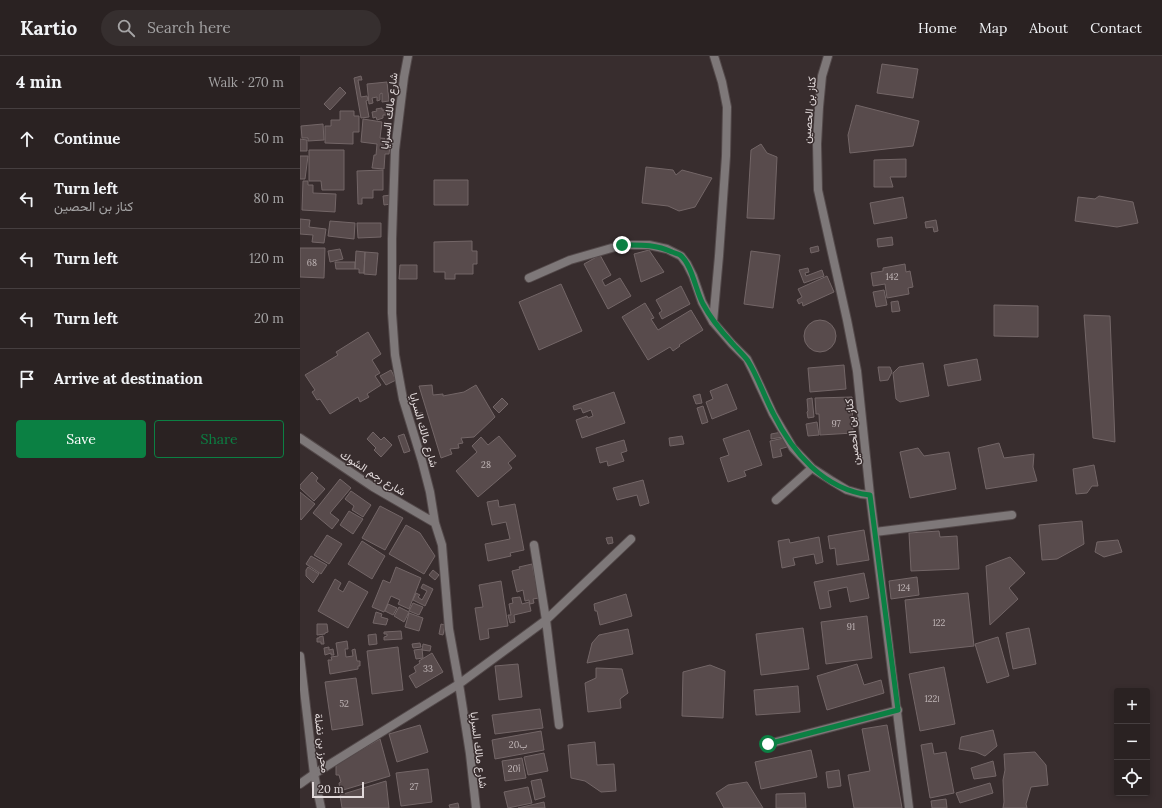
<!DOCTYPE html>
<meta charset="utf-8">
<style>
:root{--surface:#2a2222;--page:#362f2f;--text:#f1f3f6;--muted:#a5a4a5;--line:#463f40;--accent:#0b8043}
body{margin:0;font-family:Lora,Vazirmatn,serif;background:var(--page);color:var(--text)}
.controls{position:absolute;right:12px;bottom:12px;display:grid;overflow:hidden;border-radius:4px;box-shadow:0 2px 6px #0003}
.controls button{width:36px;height:36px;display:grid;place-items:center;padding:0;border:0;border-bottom:1px solid var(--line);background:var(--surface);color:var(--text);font:20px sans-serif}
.scale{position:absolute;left:12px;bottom:10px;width:52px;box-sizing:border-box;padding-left:4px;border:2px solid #e2dadb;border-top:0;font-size:11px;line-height:14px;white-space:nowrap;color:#e2dadb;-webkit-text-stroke:3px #382d2e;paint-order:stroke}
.stop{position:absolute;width:12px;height:12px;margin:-9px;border:3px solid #0b8043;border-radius:50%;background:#fff}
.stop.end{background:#0b8043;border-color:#fff;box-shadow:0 1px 4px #0008}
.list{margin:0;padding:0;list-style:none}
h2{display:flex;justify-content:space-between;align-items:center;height:52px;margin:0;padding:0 16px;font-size:17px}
h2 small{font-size:13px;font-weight:400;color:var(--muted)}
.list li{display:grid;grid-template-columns:26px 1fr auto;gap:12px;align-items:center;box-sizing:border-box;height:60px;padding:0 16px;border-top:1px solid var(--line)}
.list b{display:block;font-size:15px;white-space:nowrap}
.list p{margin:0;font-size:13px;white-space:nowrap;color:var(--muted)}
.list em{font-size:13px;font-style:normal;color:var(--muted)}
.actions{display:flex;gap:8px;padding:12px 16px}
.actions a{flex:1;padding:9px 0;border:1px solid var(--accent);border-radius:4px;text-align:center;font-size:14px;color:var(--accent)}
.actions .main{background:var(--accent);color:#fff}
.icon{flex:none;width:22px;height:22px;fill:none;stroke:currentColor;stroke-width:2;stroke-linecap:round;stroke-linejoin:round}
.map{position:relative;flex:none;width:862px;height:752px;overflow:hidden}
header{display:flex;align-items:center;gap:24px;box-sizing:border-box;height:56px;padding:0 20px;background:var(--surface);border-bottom:1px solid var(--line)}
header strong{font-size:19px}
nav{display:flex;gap:22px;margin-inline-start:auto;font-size:14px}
.search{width:280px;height:36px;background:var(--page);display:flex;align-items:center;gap:10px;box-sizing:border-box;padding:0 14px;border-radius:22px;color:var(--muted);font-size:15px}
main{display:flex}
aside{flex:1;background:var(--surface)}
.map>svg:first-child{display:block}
</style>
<header>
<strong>Kartio</strong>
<div class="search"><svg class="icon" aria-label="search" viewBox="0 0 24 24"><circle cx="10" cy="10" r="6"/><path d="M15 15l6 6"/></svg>Search here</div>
<nav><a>Home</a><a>Map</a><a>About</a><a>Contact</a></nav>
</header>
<main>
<aside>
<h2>4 min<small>Walk · 270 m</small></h2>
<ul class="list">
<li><svg class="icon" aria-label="ahead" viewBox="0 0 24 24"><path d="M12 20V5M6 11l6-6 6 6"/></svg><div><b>Continue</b></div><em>50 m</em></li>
<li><svg class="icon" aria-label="left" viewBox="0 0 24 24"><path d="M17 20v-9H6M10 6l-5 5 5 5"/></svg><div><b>Turn left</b><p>كناز بن الحصين</p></div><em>80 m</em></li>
<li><svg class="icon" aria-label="left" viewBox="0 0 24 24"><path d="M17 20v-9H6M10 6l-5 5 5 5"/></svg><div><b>Turn left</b></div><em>120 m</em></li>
<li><svg class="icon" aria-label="left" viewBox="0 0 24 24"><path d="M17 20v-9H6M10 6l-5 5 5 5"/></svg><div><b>Turn left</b></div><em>20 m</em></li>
<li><svg class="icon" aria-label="arrive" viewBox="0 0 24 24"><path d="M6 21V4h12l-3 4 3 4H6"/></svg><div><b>Arrive at destination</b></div></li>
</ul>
<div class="actions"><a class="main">Save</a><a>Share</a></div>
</aside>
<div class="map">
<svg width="862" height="752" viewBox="0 0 862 752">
<rect width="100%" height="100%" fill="#382d2e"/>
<!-- building -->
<path fill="#584b4c" stroke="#736667" d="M 582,8 L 618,13 L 613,42 L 577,37 Z
M 61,20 L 62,24 L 58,24 L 61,41 L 67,40 L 68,44 L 66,45 L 69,61 L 61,62 L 54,22 Z
M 87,26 L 89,45 L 82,46 L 82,37 L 80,38 L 80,44 L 77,45 L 77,41 L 72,42 L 73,47 L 69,48 L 67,28 Z
M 40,31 L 46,37 L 30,54 L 24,48 Z
M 556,49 L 619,65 L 613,90 L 550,97 L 548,79 Z
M 82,52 L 82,54 L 85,54 L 86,59 L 83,59 L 83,62 L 77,64 L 76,61 L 73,62 L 72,56 L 77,55 L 76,53 Z
M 40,55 L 54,55 L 54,60 L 59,60 L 59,76 L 53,76 L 53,88 L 25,87 L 25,70 L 31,70 L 31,64 L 40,64 Z
M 63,63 L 82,66 L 80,82 L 91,83 L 89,98 L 85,98 L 84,113 L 72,112 L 74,99 L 76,99 L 77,88 L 61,86 Z
M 23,68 L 24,84 L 8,85 L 8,82 L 2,82 L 1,70 Z
M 0,83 L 7,84 L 7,95 L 0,95 Z
M 461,88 L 467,97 L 477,101 L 474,163 L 447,162 L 451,94 Z
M 9,94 L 44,94 L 44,134 L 22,134 L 21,125 L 9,125 Z
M 0,100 L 8,100 L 5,123 L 0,123 Z
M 606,103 L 606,121 L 590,121 L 593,131 L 574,131 L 574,104 Z
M 346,111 L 373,114 L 376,119 L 382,114 L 412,122 L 395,151 L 379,155 L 368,150 L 342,147 Z
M 83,114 L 83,134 L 73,134 L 73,142 L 62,142 L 62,148 L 58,148 L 57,115 Z
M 134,124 L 168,124 L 168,149 L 134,149 Z
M 3,125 L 8,125 L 8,129 L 13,129 L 13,137 L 36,138 L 35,156 L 2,154 Z
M 91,139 L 91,148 L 84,149 L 83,140 Z
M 799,140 L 833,146 L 838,167 L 817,171 L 775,165 L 778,141 L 795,143 Z
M 603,141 L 607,162 L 574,168 L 570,147 Z
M 0,163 L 10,164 L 9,171 L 26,173 L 24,187 L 12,186 L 13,179 L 0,178 Z
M 636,164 L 638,175 L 634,176 L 633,171 L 626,172 L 625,166 Z
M 30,165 L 55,167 L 54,183 L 28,180 Z
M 57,167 L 81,167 L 81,181 L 58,182 Z
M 592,181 L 593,189 L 578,191 L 577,183 Z
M 172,185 L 172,195 L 177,195 L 177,208 L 173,208 L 173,218 L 155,218 L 155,223 L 145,223 L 145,216 L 134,216 L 134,186 Z
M 518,190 L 519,195 L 511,197 L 510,192 Z
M 0,192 L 25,192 L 24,222 L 0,221 Z
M 40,193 L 43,203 L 30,206 L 28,195 Z
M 349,194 L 364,216 L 341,226 L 334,198 Z
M 56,195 L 65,196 L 64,217 L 59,217 L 59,213 L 55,213 Z
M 451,195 L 480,199 L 473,252 L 444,248 Z
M 65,196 L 78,197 L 76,219 L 64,218 Z
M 300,199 L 311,219 L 302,224 L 305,230 L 320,222 L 331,240 L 308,253 L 284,208 Z
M 35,206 L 55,206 L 55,213 L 36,213 Z
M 605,208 L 606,216 L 610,215 L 613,231 L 608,232 L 609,238 L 587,242 L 585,228 L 573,230 L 571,217 L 583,215 L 583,212 Z
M 100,209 L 117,209 L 117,223 L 99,223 Z
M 508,212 L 509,216 L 505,217 L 506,220 L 522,214 L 524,220 L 504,227 L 499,214 Z
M 527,220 L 534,236 L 503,250 L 502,246 L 499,248 L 497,244 L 502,241 L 498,233 Z
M 261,228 L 282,275 L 239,294 L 219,246 Z
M 381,230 L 390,248 L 362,263 L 359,257 L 362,255 L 356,244 Z
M 584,234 L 587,249 L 576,251 L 573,236 Z
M 598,245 L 600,255 L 592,256 L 591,246 Z
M 345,247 L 354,262 L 351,263 L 358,274 L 391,254 L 403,274 L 379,289 L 380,290 L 373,295 L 370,291 L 348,304 L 322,261 Z
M 694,249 L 738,250 L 738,281 L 694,280 Z
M 784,259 L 810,260 L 815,386 L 793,382 Z
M504 280a16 16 0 1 1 32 0a16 16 0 1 1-32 0Z
M 68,276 L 81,298 L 72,304 L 80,317 L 75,320 L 81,329 L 67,338 L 69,341 L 60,346 L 58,341 L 30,358 L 20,343 L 17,344 L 12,336 L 15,334 L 5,319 L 38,299 L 36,296 Z
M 677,303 L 681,324 L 648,330 L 644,309 Z
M 623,307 L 629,340 L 600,346 L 596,343 L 593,317 L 599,311 Z
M 544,309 L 546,333 L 510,336 L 508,312 Z
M 578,311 L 590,311 L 592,316 L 588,324 L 580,325 Z
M 91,314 L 96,324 L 86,329 L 80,320 Z
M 427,328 L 437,353 L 412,363 L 406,346 L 413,343 L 410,335 Z
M 132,329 L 133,339 L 143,338 L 143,340 L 164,336 L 176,329 L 195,361 L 174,381 L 161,382 L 163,387 L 158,388 L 159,392 L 150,393 L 152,398 L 141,402 L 119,330 Z
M 314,336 L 325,367 L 282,382 L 276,364 L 287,360 L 288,362 L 293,360 L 291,354 L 283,357 L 281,352 L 274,354 L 273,350 Z
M 400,338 L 402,347 L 396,348 L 393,340 Z
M 552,341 L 553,377 L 520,379 L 519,358 L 516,358 L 515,342 Z
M 202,342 L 208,348 L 199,357 L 193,351 Z
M 512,342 L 514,361 L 508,362 L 507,356 L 508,355 L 507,343 Z
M 403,350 L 408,366 L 402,368 L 397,352 Z
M 119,357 L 123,357 L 124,362 L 119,362 Z
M 517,366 L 519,379 L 508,380 L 506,368 Z
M 449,374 L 462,409 L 444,415 L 446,420 L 428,426 L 420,402 L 429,399 L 423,383 Z
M 73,376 L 81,384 L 84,381 L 92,389 L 81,401 L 74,394 L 76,392 L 67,383 Z
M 482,376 L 483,381 L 471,383 L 471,378 Z
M 104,378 L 110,395 L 104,397 L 98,380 Z
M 199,380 L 216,400 L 208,407 L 212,412 L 178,441 L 156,415 L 177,396 L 172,390 L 181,381 L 188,389 Z
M 382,380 L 384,388 L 370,390 L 369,382 Z
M 484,382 L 487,391 L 480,393 L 482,400 L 473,402 L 470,385 Z
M 324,384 L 327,395 L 321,397 L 324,405 L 308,410 L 307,405 L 300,407 L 296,392 Z
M 699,387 L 704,402 L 734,398 L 733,411 L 737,425 L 686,433 L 678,392 Z
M 618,392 L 624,400 L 649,396 L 656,433 L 610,442 L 600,396 Z
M 794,409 L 798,430 L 792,430 L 787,437 L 776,438 L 773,413 Z
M 12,416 L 18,422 L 16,425 L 25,433 L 14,445 L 0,432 L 0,429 Z
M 40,423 L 51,432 L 30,457 L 39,464 L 32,473 L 13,457 Z
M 343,424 L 349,447 L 340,450 L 337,439 L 317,444 L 313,432 Z
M 51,435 L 71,449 L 63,461 L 52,454 L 54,450 L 45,443 Z
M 0,436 L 15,448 L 1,464 L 0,462 Z
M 198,444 L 199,451 L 215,448 L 224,494 L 210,497 L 211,500 L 188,505 L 185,488 L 210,483 L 206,466 L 192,469 L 187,446 Z
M 80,450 L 103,462 L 85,494 L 62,482 Z
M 49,455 L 63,463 L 53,478 L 40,469 Z
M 782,465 L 784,488 L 757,503 L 742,504 L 739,469 Z
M 106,469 L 120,477 L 135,500 L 124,518 L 89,498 Z
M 564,474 L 569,504 L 537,509 L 535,492 L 530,493 L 528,480 Z
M 639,475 L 640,481 L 657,480 L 659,513 L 611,515 L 609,477 Z
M 27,479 L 42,488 L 29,508 L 14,499 Z
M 312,481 L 313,487 L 308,488 L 306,482 Z
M 519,481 L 523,506 L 516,508 L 514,498 L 493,502 L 495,509 L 482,512 L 478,485 L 489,483 L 490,487 Z
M 818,484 L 822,496 L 804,501 L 795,496 L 797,486 Z
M 62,485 L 85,500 L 72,523 L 48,508 Z
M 11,500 L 27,509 L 21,518 L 6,508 Z
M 710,501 L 725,517 L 709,532 L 718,543 L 690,569 L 686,510 Z
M 232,508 L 239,542 L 233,543 L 234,547 L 230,548 L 229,544 L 225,545 L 223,534 L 217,536 L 212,515 L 220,513 L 219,511 Z
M 8,511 L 19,518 L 13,527 L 6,520 L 6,514 Z
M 96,511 L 121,522 L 109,553 L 98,548 L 100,544 L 91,540 L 84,556 L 72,551 L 83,524 L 90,527 Z
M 133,514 L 139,519 L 135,524 L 129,519 Z
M 564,517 L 569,542 L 550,546 L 547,531 L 528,535 L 531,551 L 520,553 L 514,526 Z
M 617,521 L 619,539 L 591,543 L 589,525 Z
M 35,523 L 41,527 L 38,533 L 43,536 L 49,525 L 68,536 L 48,572 L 18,555 Z
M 201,525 L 208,570 L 188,573 L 189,582 L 180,584 L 175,552 L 183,551 L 179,529 Z
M 123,528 L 133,533 L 125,550 L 113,544 L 116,537 L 120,539 L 118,541 L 122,544 L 127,535 L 121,532 Z
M 668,537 L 674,590 L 610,597 L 605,544 Z
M 326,538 L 332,560 L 300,569 L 297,555 L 295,555 L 294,548 Z
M 220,541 L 222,548 L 229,546 L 231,555 L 214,559 L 215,566 L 210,567 L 208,559 L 211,559 L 209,548 L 213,547 L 212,542 Z
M 113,547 L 123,551 L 119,559 L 109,555 Z
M 88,548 L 97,552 L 93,559 L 85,555 Z
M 99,551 L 109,556 L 104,566 L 94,560 Z
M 76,556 L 82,558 L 81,561 L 88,563 L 86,569 L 73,567 Z
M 109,557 L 123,562 L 119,575 L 105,571 Z
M 567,560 L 572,602 L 526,608 L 521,566 Z
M 17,568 L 27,568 L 28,576 L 25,577 L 25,578 L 17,579 Z
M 141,568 L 145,569 L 143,579 L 139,578 Z
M 503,572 L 509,613 L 461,619 L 456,578 Z
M 729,572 L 736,608 L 713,613 L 706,577 Z
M 328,573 L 333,598 L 287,607 L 292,587 L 299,579 Z
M 101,575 L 102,583 L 84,584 L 84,581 L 87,580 L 87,578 L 84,578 L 84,576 Z
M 76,578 L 77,588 L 69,589 L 68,579 Z
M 23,580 L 24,588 L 21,588 L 21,586 L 17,586 L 17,582 L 19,582 L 19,581 Z
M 698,581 L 709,620 L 687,627 L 675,588 Z
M 47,585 L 48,593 L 45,593 L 46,601 L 53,600 L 52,594 L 55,593 L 57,605 L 60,605 L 60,610 L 58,610 L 58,613 L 30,618 L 28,604 L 32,604 L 31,601 L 38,600 L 36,587 Z
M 120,587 L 121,591 L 113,592 L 112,588 Z
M 123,588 L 131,590 L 130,595 L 122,594 Z
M 29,591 L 29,594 L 33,593 L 34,599 L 31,599 L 31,597 L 25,599 L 24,592 Z
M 98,591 L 103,634 L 72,638 L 67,595 Z
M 122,593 L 123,602 L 116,603 L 114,594 Z
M 132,597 L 143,616 L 116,632 L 109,620 L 116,616 L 114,611 L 120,607 L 119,605 Z
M 218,608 L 222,641 L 199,644 L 195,610 Z
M 557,608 L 564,629 L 581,624 L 584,637 L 527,654 L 517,620 Z
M 410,609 L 425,615 L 423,662 L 382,660 L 383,616 Z
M 644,611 L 655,668 L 620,675 L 609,618 Z
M 296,612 L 322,613 L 328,637 L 320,643 L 321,652 L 288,656 L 285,627 L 296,622 Z
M 56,622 L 63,669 L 32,674 L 25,626 Z
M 498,630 L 500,656 L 456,659 L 454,634 Z
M 240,653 L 243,672 L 195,678 L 192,659 Z
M 120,669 L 128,696 L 97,706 L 89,678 Z
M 587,669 L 602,752 L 554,752 L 548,719 L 570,715 L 562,673 Z
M 693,674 L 697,690 L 685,700 L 676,696 L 659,693 L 661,681 Z
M 241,675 L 244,694 L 195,703 L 192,684 Z
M 80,683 L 90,720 L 40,735 L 39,727 L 41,726 L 39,719 L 36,719 L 36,708 Z
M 295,686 L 297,709 L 314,708 L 316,735 L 301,736 L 285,725 L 271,722 L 268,689 Z
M 632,687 L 634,698 L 646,696 L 654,737 L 630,742 L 621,689 Z
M 511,694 L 517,721 L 461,733 L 455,706 Z
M 735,696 L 746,709 L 748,729 L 731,731 L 726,748 L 727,752 L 703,752 L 704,746 L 703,724 L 705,714 L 704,698 Z
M 244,697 L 248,715 L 228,719 L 224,701 Z
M 222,702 L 226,722 L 205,725 L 202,705 Z
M 693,705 L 696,720 L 674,723 L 671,712 Z
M 128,713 L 132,746 L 101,750 L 96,717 Z
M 539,714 L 541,730 L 528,732 L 526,716 Z
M 241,723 L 245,741 L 235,744 L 231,725 Z
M 86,725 L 89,752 L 42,752 L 40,739 Z
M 447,726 L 463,752 L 424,752 L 416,737 L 428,729 Z
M 690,727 L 693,737 L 660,747 L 656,737 Z
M 228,731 L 232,747 L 208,752 L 204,736 Z
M 505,737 L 506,752 L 476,752 L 476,738 Z
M 646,743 L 647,752 L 632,752 L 631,745 Z
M 244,746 L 245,752 L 218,752 Z
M 158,747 L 159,752 L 150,752 L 149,749 Z"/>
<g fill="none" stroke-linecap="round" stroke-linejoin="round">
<!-- service casing -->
<g stroke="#53494a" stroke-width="10">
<path id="service" d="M 0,728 L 14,718 L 159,628"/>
</g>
<!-- minor casing -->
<g stroke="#53494a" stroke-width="10">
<path id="minor" d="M 108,0 L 104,21 L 95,94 L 92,183 L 92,257 L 95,299 L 103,343 L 122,405 L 130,436 L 135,467 L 142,489 L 149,573 L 159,628 L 170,698 L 176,752
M 229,222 L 270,204 L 322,189 L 349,189 L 367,193 L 381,200 L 387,208 L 393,220 L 402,246 L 413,266 L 432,288 L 447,303 L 453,315 L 473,358 L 493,392 L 512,412 L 532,425 L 547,434 L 561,438 L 570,439
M 413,266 L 419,200 L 426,100 L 427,51 L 422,26 L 414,0
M 0,382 L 73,431 L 135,467
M 476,444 L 512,412
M 575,476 L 712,459
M 234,489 L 246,564 L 259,669
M 0,600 L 14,718 L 21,752
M 159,628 L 246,564 L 331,483
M 468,688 L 598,654"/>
</g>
<!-- tertiary casing -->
<g stroke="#53494a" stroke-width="10">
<path id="tertiary" d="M 528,0 L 522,20 L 519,51 L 517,88 L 518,134 L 547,264 L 557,315 L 570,439 L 609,752"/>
</g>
<!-- service -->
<use href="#service" stroke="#7e7879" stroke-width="8"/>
<!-- minor -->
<use href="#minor" stroke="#7e7879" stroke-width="8"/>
<!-- tertiary -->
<use href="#tertiary" stroke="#7e7879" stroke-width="8"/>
</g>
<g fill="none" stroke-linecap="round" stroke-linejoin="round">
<!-- route -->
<path stroke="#0b8043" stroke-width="5" d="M 322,189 C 340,189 355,188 372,196 C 375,197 378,198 380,199 C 392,208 396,236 403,248 C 411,263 421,275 432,287 C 437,293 444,299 448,305 C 458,321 464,340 473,357 C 492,396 524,434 570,439 L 598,654 L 468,688"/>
</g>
<g text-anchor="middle" stroke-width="3" stroke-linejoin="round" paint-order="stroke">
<!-- number labels -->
<g font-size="9" fill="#c0b6b7">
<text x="12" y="210">68</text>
<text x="592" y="224">142</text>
<text x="536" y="371">97</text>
<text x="186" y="412">28</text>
<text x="604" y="535">124</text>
<text x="639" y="570">122</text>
<text x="551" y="574">91</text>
<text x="128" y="616">33</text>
<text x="632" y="646">122ا</text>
<text x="44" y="651">52</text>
<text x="218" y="692">20ب</text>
<text x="214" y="716">20أ</text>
<text x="114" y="734">27</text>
</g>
<!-- street labels -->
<g font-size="11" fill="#e2dadb" stroke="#382d2e">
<text transform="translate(509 54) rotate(-85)" y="4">كناز بن الحصين</text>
<text transform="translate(89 55) rotate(-83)" y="4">شارع مالك السرايا</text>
<text transform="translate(124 374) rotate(74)" y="4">شارع مالك السرايا</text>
<text transform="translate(552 376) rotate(-96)" y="4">كناز بن الحصين</text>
<text transform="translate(73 417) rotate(32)" y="4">شارع رجم الشوك</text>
<text transform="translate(22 687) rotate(83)" y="4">محرز بن نضلة</text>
<text transform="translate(179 694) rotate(83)" y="4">شارع مالك السرايا</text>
</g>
</g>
</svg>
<div class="controls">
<button>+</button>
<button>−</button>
<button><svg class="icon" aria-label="locate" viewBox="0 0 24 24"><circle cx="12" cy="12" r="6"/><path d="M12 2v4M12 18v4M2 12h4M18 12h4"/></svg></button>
</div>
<div class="scale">20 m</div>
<div class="stop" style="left:468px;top:688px"></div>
<div class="stop end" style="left:322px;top:189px"></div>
</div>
</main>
